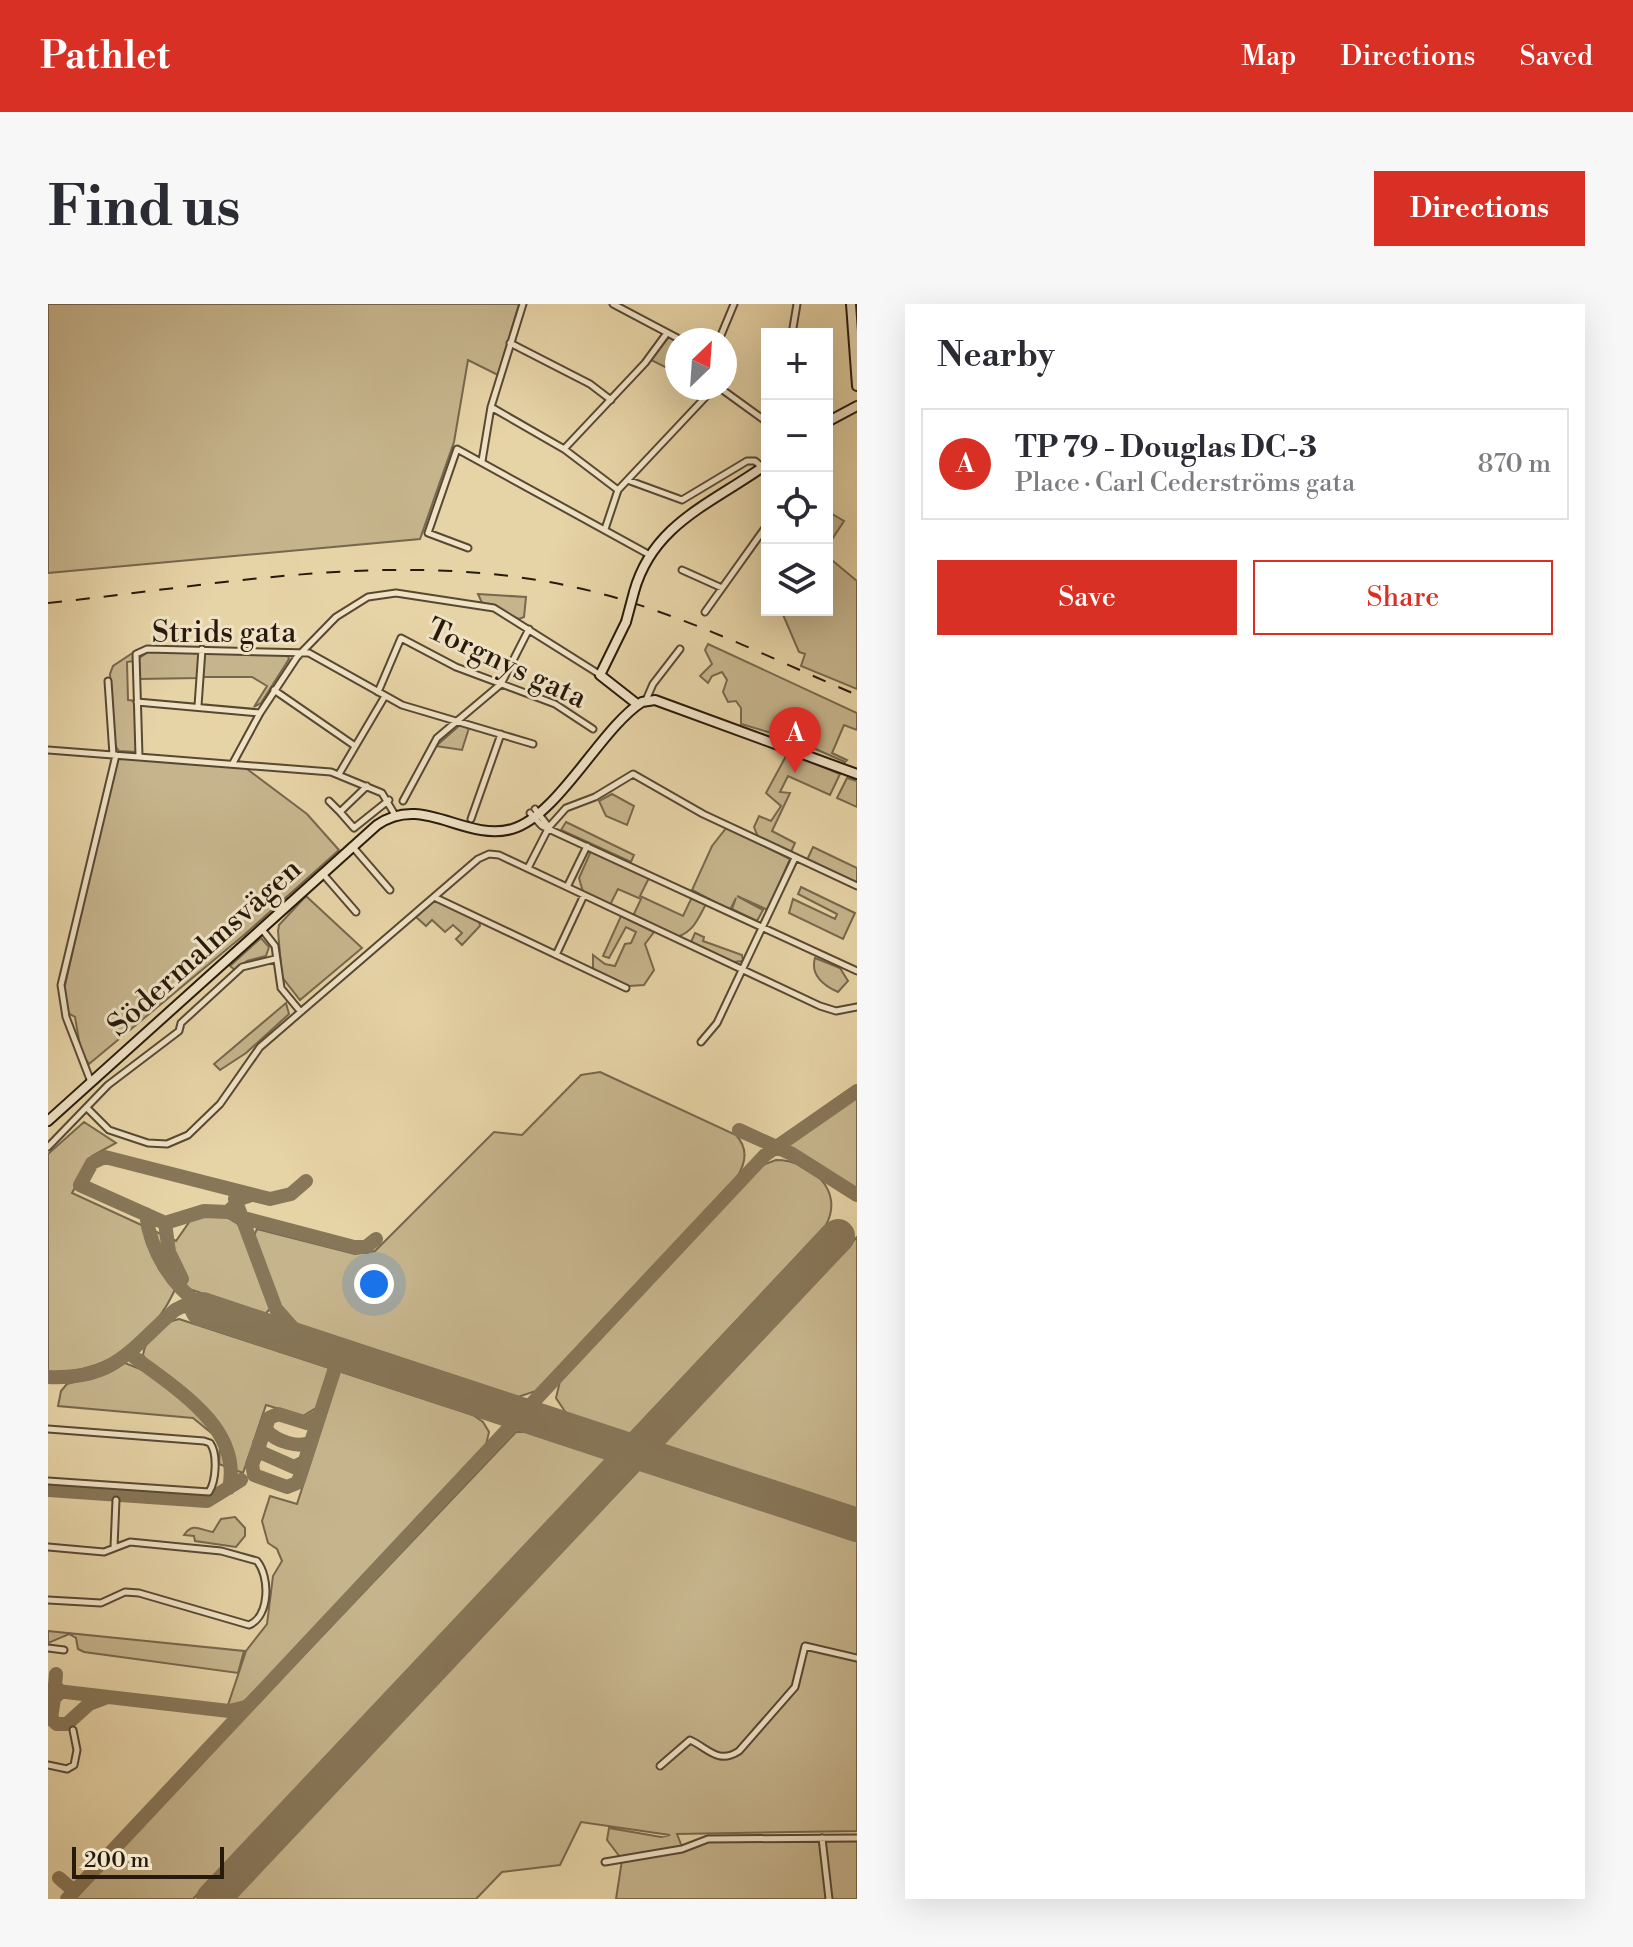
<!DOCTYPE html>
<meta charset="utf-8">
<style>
:root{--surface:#fff;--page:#f7f7f7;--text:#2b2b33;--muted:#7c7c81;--line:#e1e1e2;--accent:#d93025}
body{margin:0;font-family:"Libre Bodoni",serif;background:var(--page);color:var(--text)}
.controls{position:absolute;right:24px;top:24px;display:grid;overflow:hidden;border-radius:0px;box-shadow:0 8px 32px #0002}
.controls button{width:72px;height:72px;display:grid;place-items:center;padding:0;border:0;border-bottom:2px solid var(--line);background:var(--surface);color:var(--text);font:40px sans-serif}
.compass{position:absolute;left:617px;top:24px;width:72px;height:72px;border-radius:50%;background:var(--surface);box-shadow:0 8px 32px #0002;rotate:25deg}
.scale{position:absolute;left:24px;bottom:20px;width:152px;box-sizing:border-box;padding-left:8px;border:4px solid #281a0b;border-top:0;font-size:22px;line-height:28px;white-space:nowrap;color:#281a0b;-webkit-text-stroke:6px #efe2c5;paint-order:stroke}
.you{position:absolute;left:326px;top:980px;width:28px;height:28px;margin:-20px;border:6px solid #fff;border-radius:50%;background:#1a73e8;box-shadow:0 0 0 12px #1a73e833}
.badge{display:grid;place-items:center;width:52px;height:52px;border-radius:50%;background:var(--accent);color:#fff;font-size:26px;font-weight:700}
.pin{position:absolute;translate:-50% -66px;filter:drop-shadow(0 2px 4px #0008)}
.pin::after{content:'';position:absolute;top:42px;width:28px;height:24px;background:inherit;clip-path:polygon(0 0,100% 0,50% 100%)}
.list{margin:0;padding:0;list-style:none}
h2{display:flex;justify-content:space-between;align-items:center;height:104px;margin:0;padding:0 32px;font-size:34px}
h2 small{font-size:26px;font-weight:400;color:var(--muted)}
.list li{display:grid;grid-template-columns:52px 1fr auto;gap:24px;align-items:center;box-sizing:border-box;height:112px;margin:0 16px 16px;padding:0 16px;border:2px solid var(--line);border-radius:0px}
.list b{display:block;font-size:30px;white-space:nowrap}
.list p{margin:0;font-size:26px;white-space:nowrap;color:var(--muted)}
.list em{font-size:26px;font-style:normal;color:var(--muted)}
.actions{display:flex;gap:16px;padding:24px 32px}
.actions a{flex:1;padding:18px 0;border:2px solid var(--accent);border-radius:0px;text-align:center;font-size:28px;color:var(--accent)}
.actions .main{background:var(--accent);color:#fff}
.icon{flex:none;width:44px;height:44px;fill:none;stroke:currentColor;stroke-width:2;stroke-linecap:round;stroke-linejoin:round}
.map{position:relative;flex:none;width:809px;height:1595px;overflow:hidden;border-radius:0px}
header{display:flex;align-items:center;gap:48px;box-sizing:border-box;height:112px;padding:0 40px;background:var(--accent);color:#fff}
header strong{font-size:38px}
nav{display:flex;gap:44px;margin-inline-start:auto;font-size:28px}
.intro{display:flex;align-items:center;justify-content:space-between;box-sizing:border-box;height:192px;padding:0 48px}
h1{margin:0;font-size:56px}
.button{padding:20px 36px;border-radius:0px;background:var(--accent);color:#fff;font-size:28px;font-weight:700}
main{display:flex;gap:48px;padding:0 48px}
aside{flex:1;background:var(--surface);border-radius:0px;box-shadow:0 8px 32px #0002}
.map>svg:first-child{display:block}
</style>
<header>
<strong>Pathlet</strong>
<nav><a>Map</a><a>Directions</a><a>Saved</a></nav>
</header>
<div class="intro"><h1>Find us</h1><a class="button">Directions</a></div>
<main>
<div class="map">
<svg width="809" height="1595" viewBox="0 0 809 1595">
<rect width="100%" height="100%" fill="#e6d3a6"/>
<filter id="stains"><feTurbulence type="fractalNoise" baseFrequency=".0025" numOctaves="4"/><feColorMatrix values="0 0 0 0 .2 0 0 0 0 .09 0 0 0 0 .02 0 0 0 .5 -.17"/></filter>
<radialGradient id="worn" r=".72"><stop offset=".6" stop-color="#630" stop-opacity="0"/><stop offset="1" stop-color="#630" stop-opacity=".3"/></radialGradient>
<!-- green -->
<path fill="#c6b48c" stroke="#77674c" stroke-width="2" d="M 0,0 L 471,0 L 450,71 L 420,56 L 406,138 L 372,235 L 0,269 Z
M 621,33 L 629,37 L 629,69 L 603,56 Z
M 781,208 L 796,217 L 779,243 L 779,212 Z
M 779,252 L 809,277 L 809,385 L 753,362 L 757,350 L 751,348 L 733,306 L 779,306 Z
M 430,290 L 478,293 L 476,313 L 471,315 L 434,299 Z
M 660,340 L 809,409 L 809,426 L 796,421 L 784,449 L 799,456 L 797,458 L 747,436 L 693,420 L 693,404 L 688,397 L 680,398 L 675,388 L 679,376 L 674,368 L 664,372 L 660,379 L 652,372 L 664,360 L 657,346 Z
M 86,348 L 86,357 L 79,358 L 80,396 L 88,397 L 88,448 L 71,447 L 66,440 L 62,370 L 65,362 Z
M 100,348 L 152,348 L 150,374 L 91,375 L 90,355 Z
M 157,348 L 239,350 L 241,355 L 213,399 L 206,403 L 219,382 L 204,373 L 155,373 Z
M 412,421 L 421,424 L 414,446 L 388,442 Z
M 738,452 L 747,455 L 750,453 L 792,470 L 782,491 L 740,472 L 732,488 L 742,489 L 724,527 L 747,539 L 743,548 L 710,533 L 706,523 L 711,512 L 723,517 L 733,502 L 718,489 Z
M 69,453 L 195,462 L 259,510 L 291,546 L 196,631 L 41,760 L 33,748 L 27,713 L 20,709 L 15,690 Z
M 799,474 L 809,477 L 809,503 L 789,494 Z
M 564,490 L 586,502 L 579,521 L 558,512 L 551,497 Z
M 518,518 L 586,551 L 583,558 L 513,526 Z
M 679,523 L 742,555 L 720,606 L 689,592 L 715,606 L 709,617 L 684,605 L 688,594 L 682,606 L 644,586 L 664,542 Z
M 765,543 L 809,564 L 809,579 L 759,556 Z
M 543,547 L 601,574 L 592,592 L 635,612 L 644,593 L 658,600 C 650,615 646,627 629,633 L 585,612 L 593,595 L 570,585 L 562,601 L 535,588 L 531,574 Z
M 753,583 L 807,609 L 795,635 L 741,609 L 745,595 L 787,615 L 789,610 L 750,590 Z
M 258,592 L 314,644 L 252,696 L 234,673 L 230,627 L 231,621 Z
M 386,596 L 431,617 L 432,622 L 414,641 L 408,635 L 414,629 L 405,621 L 397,628 L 384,616 L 378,622 L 368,613 Z
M 573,612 L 606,628 L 597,640 L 606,666 L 596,681 L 581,682 L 545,667 L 545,651 L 557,660 L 567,662 L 577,640 L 583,639 L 588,628 L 578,623 L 561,654 L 555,652 Z
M 647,629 L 656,633 L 655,637 L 694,651 L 695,657 L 685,658 L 643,638 Z
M 213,634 L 221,643 L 218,652 L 199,657 L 187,666 L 182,662 Z
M 767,654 L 792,664 L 800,677 L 790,688 C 776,682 762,671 767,654 Z
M 238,699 L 241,710 L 198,749 L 172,766 L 166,760 Z
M 552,768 L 688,831 C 700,844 698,859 689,873 L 488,1087 L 470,1093 L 248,1020 L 231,1003 L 205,934 L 209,925 L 307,950 L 327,947 L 446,828 L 474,831 L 533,771 Z
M 809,793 L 809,885 L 739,841 Z
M 36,818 L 68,839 L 44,852 L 24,889 L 128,937 L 144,914 C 163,911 182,908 194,925 L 223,1004 L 217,1010 L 129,981 C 107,1033 59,1071 0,1068 L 0,850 Z
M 728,856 C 762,856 797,886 778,921 L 582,1130 L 518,1109 L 508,1094 L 512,1077 L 712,862 Z
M 809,933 L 809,1205 L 612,1141 Z
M 131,1015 L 425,1111 L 435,1118 L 441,1128 L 437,1145 L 203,1393 L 189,1401 L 180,1401 L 198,1347 L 219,1320 L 225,1272 L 234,1257 L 229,1245 L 220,1239 L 214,1217 L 222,1192 L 249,1200 L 279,1107 L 268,1104 L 255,1112 L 218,1101 L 195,1169 L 171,1160 L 172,1141 L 167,1132 L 145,1114 L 10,1102 L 13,1087 L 19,1080 L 61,1068 L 77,1059 L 97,1067 L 102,1061 L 95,1051 C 97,1034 115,1018 131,1015 Z
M 468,1128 L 479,1128 L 557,1154 L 558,1158 L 145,1595 L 24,1595 Z
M 590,1165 L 809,1237 L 809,1527 L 629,1530 L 634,1543 L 572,1553 L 559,1536 L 561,1524 L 613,1533 L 622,1531 L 533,1518 L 512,1561 L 454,1568 L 428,1595 L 184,1595 Z
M 187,1213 L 197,1224 L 197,1232 L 188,1243 L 147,1237 L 146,1232 L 136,1231 C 145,1218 152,1226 165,1228 L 173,1215 Z
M 0,1327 L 196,1347 L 190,1369 L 36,1348 L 30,1345 L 28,1334 L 21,1330 L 0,1339 Z
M 772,1536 L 779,1595 L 568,1595 L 574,1556 L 665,1537 Z
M 780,1536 L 809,1536 L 809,1595 L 783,1595 L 776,1540 Z"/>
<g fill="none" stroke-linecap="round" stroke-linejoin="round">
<!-- taxiway -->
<path stroke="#877658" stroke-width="14" d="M 691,826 L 744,850 L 809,891
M 203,891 L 194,894 L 180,908 L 156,907 L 117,919 L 32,881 L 44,859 L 57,853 L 222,895 L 243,890 L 258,877
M 187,895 L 228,1005 L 259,1040
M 98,910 C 102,947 124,982 155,1003
M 188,912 L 306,943 L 318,943 L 328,935
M 117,919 L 121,948 L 134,975
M 82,1050 C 123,1082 195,1122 181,1184
M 0,1073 C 68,1076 82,1045 127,1006 L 135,1002 L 154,1005
M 272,1111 L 259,1119 L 230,1110 L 221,1114 L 204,1161 L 206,1171 L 239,1183 L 249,1179 L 251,1175 L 287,1064 L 297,1057 L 307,1056
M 218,1119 L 219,1127 C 228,1137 251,1145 263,1138
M 211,1139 L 212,1148 L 246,1163 L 256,1158
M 0,1186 L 159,1197 L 193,1176
M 8,1370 L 7,1382 L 13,1388
M 0,1386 L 181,1407 L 198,1403
M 13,1388 L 6,1394 L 3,1415 L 9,1420 L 19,1420 L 41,1400 L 57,1394
M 11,1574 L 26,1587
M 19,1595 L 717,851 L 809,787"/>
<!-- runway -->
<path stroke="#877658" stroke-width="34" d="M 154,1005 L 809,1221
M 165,1595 L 790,932"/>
<!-- street casing -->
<g stroke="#584832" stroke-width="9">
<path id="street" d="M 565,0 L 633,36
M 744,30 L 749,0
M 671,36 L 686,0
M 462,39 L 542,80 L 563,96
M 672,84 L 719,118
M 443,103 L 516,145 L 570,186
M 516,145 L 597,59 L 619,29
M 434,157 L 443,103 L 475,0
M 582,177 L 634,196 L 699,157 L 707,157 L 714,163
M 557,225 L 570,186 L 666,84
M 420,244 L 380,229 L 409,145 L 600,250
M 634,266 L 674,284
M 657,308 L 719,221
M 60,377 L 65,451 L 283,468 L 334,489 L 347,511
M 226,386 L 307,442
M 330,388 L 353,334 L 408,363 L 507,400 L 545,425
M 598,396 L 605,380 L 632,345
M 89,398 L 212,409
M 150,402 L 154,345
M 0,446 L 65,451
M 91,452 L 88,350 L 99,345 L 261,349 L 354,401 L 485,440
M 185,459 L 212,409 L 249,353 L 288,313 L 320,293 L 348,289 L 446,304 L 551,370
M 291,470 L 337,392
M 319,482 L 292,508 L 306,524 L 341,496
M 281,497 L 292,508
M 355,497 L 389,434 L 453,380 L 481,325
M 487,505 L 500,522
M 482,509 L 494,522 L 809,667
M 423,515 L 453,430
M 304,542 L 342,586
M 539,542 L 519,583 L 772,702 L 788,707 L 809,703
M 480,564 L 501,523 L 518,504 L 547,493 L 585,470 L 655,510 L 809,582
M 275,570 L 308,608
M 386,593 L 578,684
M 213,624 L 227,642 L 233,684 L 252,707
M 508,651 L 536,591
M 653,738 L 669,719 L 747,554
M 43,778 L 18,713 L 13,681 L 68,451
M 40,805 L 61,826 L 100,839 L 119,840 L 140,831 L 172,800 L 212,743 L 430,555 L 441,550 L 451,551 L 519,583
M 0,843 L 60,781 L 131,727 L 133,719 L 194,663 L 227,655
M 0,1125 L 156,1137 L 162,1139 C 170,1150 168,1177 161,1188 L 0,1177
M 0,1243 L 56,1248 L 82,1238 L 173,1247 L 209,1257 C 222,1273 222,1312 201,1321 L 91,1289 L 77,1288 L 53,1299 L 0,1296
M 66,1243 L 68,1196
M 0,1344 L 16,1346
M 0,1461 L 19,1465 L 26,1461 L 29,1446 L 25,1426
M 612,1462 L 642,1436 C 660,1444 670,1461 691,1447 L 747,1383 L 757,1342 L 809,1354
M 774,1534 L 781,1595
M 557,1558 L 634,1545 L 660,1535 L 809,1534"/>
</g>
<!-- secondary casing -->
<g stroke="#281a0b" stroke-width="12">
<path id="secondary" d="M 803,0 L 809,82
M 779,118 L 809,102
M 586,288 C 605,219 665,199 719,160
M 578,318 L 552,371 L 589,400
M 0,817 L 329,521 C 375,489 416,538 464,525 C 510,512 553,424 594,398 L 607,396 L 809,470"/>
</g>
<!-- street -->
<use href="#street" stroke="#efe2c5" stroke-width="5"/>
<!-- secondary -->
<use href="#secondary" stroke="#efe2c5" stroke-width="8"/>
<!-- rail -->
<path stroke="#281a0b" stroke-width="2" stroke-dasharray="14 14" stroke-linecap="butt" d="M 0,299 C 182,280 362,242 543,287 C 635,310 722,354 809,391"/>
<!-- secondary-bridge casing -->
<g stroke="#281a0b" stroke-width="12" stroke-linecap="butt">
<path id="secondary-bridge" d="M 578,318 L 586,288"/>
</g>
<!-- secondary-bridge -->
<use href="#secondary-bridge" stroke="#efe2c5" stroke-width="8"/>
</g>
<g text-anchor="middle" stroke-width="6" stroke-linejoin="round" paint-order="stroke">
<!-- street labels -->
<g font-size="30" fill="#281a0b" stroke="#efe2c5">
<text x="176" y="338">Strids gata</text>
<text transform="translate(459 359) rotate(25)" y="10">Torgnys gata</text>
<text transform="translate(156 643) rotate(-42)" y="10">Södermalmsvägen</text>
</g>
</g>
<rect width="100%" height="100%" filter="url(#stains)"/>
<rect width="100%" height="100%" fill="url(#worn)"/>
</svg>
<div class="controls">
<button>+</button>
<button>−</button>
<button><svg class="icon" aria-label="locate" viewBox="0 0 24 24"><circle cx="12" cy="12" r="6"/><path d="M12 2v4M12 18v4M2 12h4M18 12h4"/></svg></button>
<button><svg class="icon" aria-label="layers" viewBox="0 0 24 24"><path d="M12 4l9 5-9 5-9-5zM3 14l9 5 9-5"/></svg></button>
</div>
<svg class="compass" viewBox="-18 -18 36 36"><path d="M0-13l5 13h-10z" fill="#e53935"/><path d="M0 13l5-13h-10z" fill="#7c7c81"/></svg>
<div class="scale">200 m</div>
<div class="you"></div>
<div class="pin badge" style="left:747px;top:469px">A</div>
</div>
<aside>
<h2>Nearby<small></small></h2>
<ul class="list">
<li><span class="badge">A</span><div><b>TP 79 - Douglas DC-3</b><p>Place · Carl Cederströms gata</p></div><em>870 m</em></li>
</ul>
<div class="actions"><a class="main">Save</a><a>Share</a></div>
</aside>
</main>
